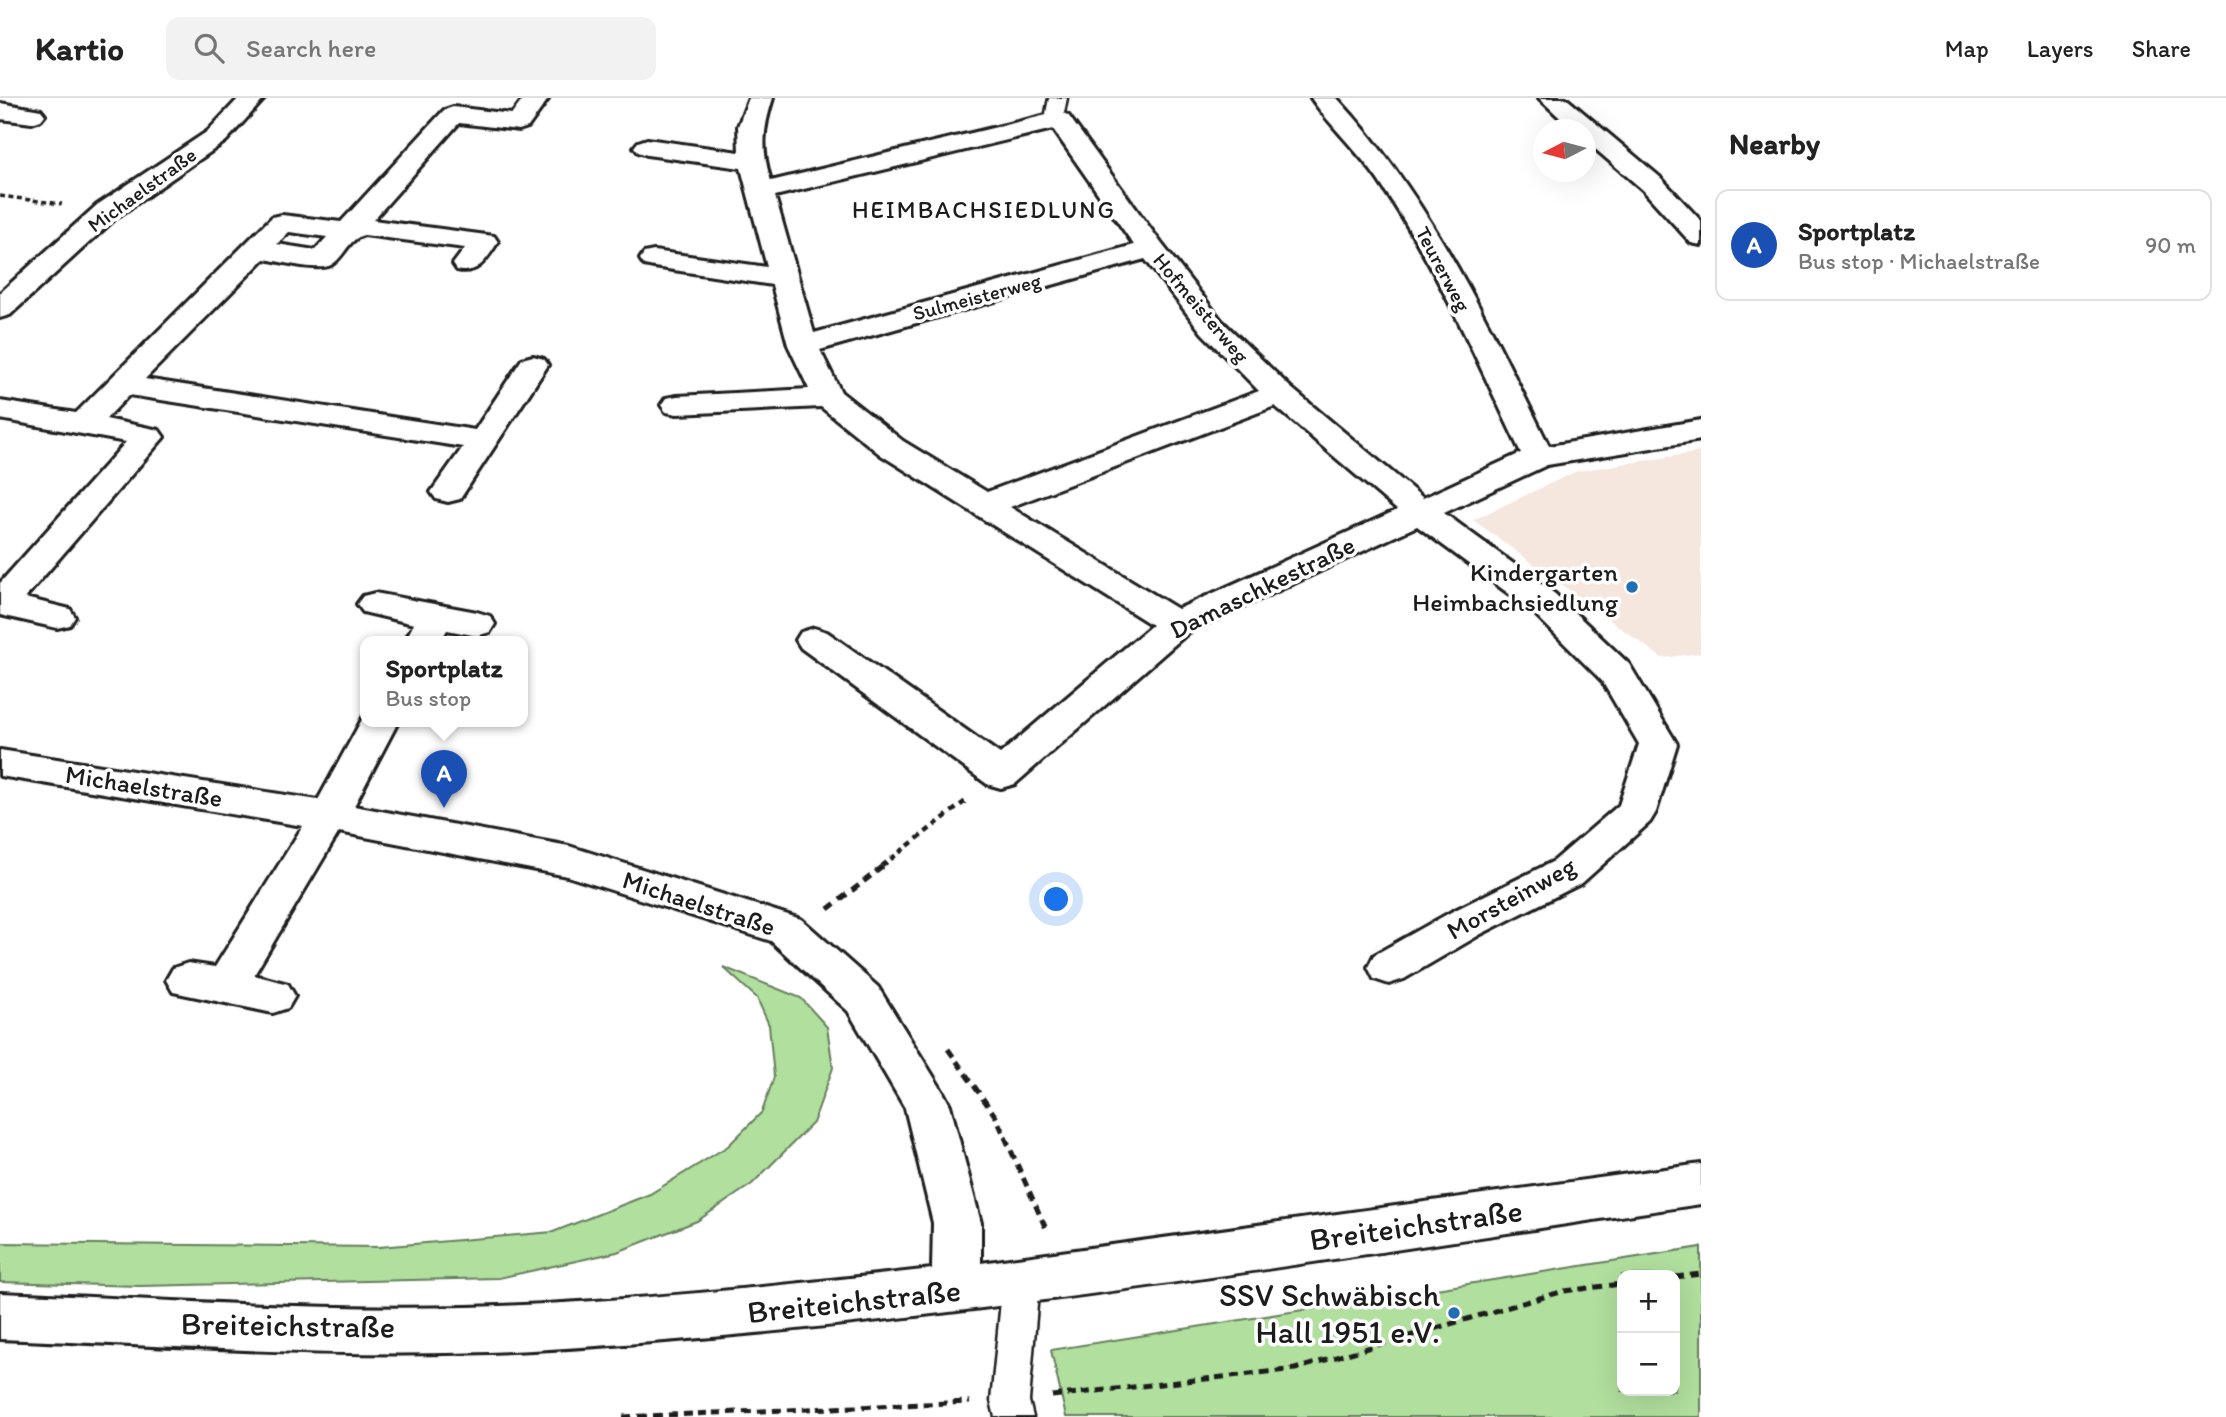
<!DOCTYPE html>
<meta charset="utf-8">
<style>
:root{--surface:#fff;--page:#f2f2f2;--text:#222;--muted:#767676;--line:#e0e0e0;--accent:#0b8043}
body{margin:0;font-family:Itim,sans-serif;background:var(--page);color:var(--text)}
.controls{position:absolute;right:21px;bottom:21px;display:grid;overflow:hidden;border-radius:14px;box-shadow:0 7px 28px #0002}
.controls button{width:63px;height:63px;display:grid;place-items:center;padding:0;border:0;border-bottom:2px solid var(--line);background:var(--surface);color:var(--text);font:35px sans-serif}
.compass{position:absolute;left:1533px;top:21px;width:63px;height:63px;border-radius:50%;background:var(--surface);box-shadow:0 7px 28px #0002;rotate:264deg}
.you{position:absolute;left:1057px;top:802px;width:24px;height:24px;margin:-18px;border:5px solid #fff;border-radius:50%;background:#1a73e8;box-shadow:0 0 0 10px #1a73e833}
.badge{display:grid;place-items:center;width:46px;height:46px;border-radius:50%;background:var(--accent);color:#fff;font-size:23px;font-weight:700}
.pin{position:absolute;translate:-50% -58px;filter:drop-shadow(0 2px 4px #0008)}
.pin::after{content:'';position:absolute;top:37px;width:24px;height:21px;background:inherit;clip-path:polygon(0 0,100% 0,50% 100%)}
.popup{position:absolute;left:360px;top:538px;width:168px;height:91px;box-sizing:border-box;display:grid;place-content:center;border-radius:14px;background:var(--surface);filter:drop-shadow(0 2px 5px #0005);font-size:23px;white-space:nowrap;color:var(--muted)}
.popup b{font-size:26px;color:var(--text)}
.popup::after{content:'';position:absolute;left:50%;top:100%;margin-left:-14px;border:14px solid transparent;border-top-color:var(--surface)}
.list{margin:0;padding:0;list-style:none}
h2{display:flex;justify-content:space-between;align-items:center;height:91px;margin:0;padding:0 28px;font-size:30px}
h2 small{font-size:23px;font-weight:400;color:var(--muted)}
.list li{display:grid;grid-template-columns:46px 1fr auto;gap:21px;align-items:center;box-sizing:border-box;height:112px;margin:0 14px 14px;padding:0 14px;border:2px solid var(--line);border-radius:14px}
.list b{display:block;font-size:26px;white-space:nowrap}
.list p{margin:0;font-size:23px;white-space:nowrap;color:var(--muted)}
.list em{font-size:23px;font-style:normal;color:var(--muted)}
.icon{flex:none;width:38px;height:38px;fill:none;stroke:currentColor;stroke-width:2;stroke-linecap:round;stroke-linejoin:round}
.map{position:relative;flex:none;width:1701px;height:1319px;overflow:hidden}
header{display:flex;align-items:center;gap:42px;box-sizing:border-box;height:98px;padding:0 35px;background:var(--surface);border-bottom:2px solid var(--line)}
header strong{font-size:33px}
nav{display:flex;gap:38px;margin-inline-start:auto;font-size:24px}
.search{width:490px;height:63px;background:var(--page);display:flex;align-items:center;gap:18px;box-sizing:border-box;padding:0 24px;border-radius:14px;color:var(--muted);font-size:26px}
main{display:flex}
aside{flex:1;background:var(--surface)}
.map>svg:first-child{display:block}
</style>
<header>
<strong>Kartio</strong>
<div class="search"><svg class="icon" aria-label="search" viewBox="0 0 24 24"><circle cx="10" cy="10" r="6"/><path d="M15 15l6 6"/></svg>Search here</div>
<nav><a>Map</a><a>Layers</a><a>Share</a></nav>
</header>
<main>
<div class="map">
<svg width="1701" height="1319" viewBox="0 0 1701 1319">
<rect width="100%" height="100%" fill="#fff"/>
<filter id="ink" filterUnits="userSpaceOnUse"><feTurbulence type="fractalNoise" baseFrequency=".0143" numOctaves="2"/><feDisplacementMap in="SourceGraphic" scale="14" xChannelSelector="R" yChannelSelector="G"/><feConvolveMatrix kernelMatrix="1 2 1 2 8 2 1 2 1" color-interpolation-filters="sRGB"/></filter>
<g filter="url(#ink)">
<!-- built -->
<path fill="#f5e6de" d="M 1701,354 L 1701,555 L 1662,560 L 1473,422 L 1577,373 Z"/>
<!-- green -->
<path fill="#b0df9e" stroke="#667e5d" stroke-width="2" fill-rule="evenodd" d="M 723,869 L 801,900 L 827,929 L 833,970 L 813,1025 L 752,1086 L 697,1123 L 617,1154 L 499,1180 L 140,1188 L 0,1184 L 0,1145 L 379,1149 L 553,1134 L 650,1096 L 728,1048 L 762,1014 L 774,979 L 769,927 L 757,900 Z
M 1701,1149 L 1701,1319 L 1066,1319 L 1051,1252 ZM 1622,1177 L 1675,1177 L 1675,1293 L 1622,1293 Z"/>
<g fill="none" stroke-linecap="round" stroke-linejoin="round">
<!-- lane casing -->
<g stroke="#1c1c1c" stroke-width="5">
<path id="lane" d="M 1049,0 L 1067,0 L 1064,15 L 1068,22 L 1066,26 L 1052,26 L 1046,15 Z
M 1021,1167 L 1034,1172 L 1039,1183 L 1029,1303 L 1033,1319 L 995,1319 L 991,1303 L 1003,1183 L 1008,1172 Z"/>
</g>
<!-- street casing -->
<g stroke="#1c1c1c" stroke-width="6">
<path id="street" d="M 239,0 L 265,0 L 226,43 L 117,119 L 10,217 L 0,220 L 0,195 L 97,107 L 208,33 Z
M 524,0 L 549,0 L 528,29 L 519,32 L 459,25 L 373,122 L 494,138 L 498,144 C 487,160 479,177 457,172 L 453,166 L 465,150 L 364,137 C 348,141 344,160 331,167 C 319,174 278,163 264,161 L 145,281 L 475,332 L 522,261 L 533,258 L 544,261 L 548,267 L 460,401 L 448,404 L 436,401 L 431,394 L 463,349 L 129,297 L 106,321 L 159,332 L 164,339 L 25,500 L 70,511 L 75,519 L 70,527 L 57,530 L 0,517 L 0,485 L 126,344 L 0,321 L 0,303 L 76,315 L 272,119 L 282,117 L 341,124 L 444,12 L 453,9 L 512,16 ZM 289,134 L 327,139 L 315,152 L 277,146 Z
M 749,0 L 773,0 C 763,31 761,51 771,83 L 1059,14 L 1068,17 L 1161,145 L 1222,223 L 1290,289 L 1423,400 L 1521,355 C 1477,263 1436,167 1378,82 C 1358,53 1331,29 1311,0 L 1337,0 C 1431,101 1488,225 1549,348 L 1701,322 L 1701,342 L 1547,367 L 1444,415 L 1555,496 L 1629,566 L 1677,646 L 1656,714 L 1650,724 L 1582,785 L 1481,836 L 1404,881 L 1389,886 L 1374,881 L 1368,869 L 1374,857 L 1451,814 L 1554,763 L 1619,707 L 1639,646 L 1602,583 L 1531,512 L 1417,428 L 1189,534 L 1015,686 L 1001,690 L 987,686 L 801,550 L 796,542 L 801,534 L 814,530 L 827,534 L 1000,656 L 1152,527 L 881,357 L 821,309 L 677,316 L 666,314 L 661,307 L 666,300 L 677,298 L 809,291 L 788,247 L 772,187 L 654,169 L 644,167 L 640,161 L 644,155 L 654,153 L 767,169 L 741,70 L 647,57 L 638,54 L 634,49 L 638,44 L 647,41 L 739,54 L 738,28 ZM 1053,31 L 1134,147 L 814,235 L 775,98 ZM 1145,161 L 1202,235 L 1259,293 L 987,394 L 903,343 L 841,294 L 820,252 ZM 1275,308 L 1397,412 L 1178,511 L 1010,409 Z
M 1539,0 L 1566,0 L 1661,80 L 1701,123 L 1701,147 L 1691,145 L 1643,92 L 1586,43 L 1586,32 L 1573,32 Z
M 0,5 L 41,12 L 45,17 L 41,22 L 32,25 L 0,21 Z
M 375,495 L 477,514 L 490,518 L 495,526 L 490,534 L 477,538 L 447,532 L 440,544 L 404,544 L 414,526 L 363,514 L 357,506 L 363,498 Z
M 365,616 L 365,624 L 398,624 L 354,708 L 569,748 L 801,821 L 878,889 L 943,994 L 950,1007 L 981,1125 L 981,1165 L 1701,1066 L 1701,1106 C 1313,1163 925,1230 533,1252 C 355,1262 177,1248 0,1241 L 0,1195 C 155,1201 311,1213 467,1209 C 622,1205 778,1188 932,1171 L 933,1125 L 905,1010 L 848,913 L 771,843 L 567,778 L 339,734 L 254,877 L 288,886 L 295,898 L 288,910 L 273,915 L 173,894 L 166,882 L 173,870 L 188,865 L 215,869 L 303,728 L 0,678 L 0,652 L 318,702 Z"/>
</g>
<!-- path-far2 -->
<path stroke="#1c1c1c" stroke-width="3.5" stroke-dasharray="5 3.5" stroke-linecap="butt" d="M 0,98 L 62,106"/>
<!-- path-far1 -->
<path stroke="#1c1c1c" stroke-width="4.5" stroke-dasharray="6 5" stroke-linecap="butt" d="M 882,768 L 967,702"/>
<!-- path -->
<path stroke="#1c1c1c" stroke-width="5" stroke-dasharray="9 6" stroke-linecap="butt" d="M 828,811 L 885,767
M 948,951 L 996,1019 L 1047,1133
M 1675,1179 L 1701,1176
M 1052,1298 L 1295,1271 L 1564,1193 L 1622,1186
M 623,1319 L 970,1304"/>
<!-- lane -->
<use href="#lane" fill="#fff" fill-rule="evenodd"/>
<!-- street -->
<use href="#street" fill="#fff" fill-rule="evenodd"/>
</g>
</g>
<!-- markers -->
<g fill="#1f6fb2" stroke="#fff" stroke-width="2.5">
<circle cx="1632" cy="489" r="7"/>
<circle cx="1454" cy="1215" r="7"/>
</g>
<g text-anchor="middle" stroke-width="7" stroke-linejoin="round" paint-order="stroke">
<!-- far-street labels -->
<g font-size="21" fill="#1c1c1c" stroke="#fff">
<text transform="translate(142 92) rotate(-36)" y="7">Michaelstraße</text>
<text transform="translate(1443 171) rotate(62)" y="7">Teurerweg</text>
<text transform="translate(977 199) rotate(-15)" y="7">Sulmeisterweg</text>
<text transform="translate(1201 210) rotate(50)" y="7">Hofmeisterweg</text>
</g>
<!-- far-quarter labels -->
<g font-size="24" letter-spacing="2" fill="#1c1c1c" stroke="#fff">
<text x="984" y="120">HEIMBACHSIEDLUNG</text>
</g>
<!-- poi labels -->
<g font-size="26" fill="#1c1c1c" stroke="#fff" text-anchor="end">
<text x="1618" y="483">Kindergarten<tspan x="1618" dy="30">Heimbachsiedlung</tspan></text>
</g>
<!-- street labels -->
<g font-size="26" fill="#1c1c1c" stroke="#fff">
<text transform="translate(1262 489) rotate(-26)" y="9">Damaschkestraße</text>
<text transform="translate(144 688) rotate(9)" y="9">Michaelstraße</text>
<text transform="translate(1511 800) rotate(-29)" y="9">Morsteinweg</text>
<text transform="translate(699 805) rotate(18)" y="9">Michaelstraße</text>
</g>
<!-- near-street labels -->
<g font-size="32" fill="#1c1c1c" stroke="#fff">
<text transform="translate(1416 1127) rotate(-8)" y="11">Breiteichstraße</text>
<text transform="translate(854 1203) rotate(-6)" y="11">Breiteichstraße</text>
<text transform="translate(288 1227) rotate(1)" y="11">Breiteichstraße</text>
</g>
<!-- near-poi labels -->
<g font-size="32" fill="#1c1c1c" stroke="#fff" text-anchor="end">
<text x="1440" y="1208">SSV Schwäbisch<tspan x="1440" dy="37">Hall 1951 e.V.</tspan></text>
</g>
</g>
</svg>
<div class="controls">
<button>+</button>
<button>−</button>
</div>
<svg class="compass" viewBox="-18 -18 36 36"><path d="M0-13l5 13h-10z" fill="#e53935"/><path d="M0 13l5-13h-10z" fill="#767676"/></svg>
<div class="you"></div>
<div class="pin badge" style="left:444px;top:710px;background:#1a4fb4">A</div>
<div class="popup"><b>Sportplatz</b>Bus stop</div>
</div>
<aside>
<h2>Nearby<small></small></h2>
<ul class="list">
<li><span class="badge" style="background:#1a4fb4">A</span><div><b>Sportplatz</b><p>Bus stop · Michaelstraße</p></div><em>90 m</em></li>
</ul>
</aside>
</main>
